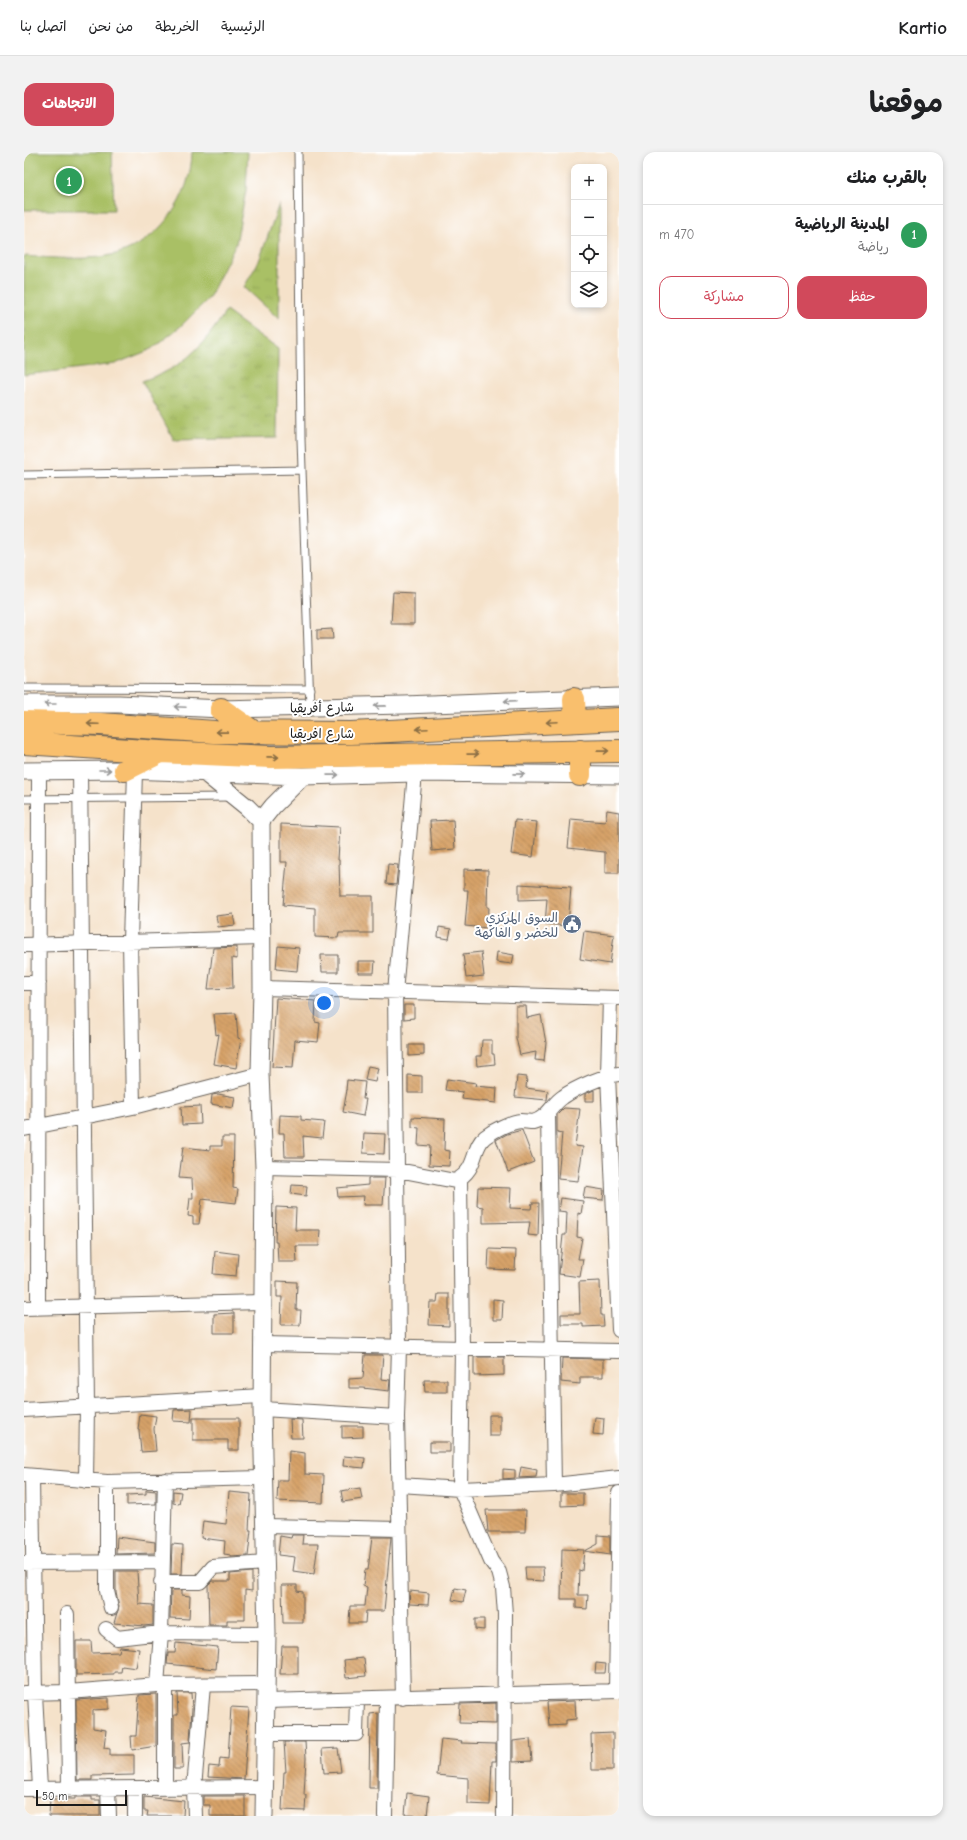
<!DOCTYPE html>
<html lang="ar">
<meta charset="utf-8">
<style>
:root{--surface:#fff;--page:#f2f2f2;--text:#202124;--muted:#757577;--line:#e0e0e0;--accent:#d1495b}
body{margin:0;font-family:"Comic Neue","Playpen Sans Arabic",sans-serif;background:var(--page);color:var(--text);direction:rtl}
.controls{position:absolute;right:12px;top:12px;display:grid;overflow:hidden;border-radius:8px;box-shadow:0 2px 6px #0003}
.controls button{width:36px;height:36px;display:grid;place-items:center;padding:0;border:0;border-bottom:1px solid var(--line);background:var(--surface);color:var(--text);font:20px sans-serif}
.scale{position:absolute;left:12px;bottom:10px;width:91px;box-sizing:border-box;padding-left:4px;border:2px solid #1c1c1c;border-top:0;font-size:11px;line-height:14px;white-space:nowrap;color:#1c1c1c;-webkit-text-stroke:3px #fff;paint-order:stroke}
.you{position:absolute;left:300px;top:851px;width:14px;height:14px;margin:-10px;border:3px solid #fff;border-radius:50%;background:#1a73e8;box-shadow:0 0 0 6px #1a73e833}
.badge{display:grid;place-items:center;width:26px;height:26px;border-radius:50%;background:var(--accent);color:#fff;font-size:13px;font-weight:700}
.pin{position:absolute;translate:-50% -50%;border:2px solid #fff;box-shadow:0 1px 4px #0006}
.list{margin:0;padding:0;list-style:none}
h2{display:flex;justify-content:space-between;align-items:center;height:52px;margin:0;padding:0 16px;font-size:17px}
h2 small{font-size:13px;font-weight:400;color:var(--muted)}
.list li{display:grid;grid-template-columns:26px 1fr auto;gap:12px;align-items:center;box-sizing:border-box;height:60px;padding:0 16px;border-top:1px solid var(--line)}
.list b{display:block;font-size:15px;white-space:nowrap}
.list p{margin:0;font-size:13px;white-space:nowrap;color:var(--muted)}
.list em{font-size:13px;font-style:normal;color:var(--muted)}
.actions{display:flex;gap:8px;padding:12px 16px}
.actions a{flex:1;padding:9px 0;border:1px solid var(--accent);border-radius:12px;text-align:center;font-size:14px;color:var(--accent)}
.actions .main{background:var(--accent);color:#fff}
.icon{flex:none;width:22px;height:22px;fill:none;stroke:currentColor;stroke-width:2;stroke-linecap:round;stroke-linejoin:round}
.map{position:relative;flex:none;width:595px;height:1664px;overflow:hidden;direction:ltr;border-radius:12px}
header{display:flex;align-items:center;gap:24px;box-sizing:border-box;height:56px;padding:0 20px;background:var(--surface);border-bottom:1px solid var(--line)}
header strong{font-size:19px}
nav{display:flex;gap:22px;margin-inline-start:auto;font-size:14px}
.intro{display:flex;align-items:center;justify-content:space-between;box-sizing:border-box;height:96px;padding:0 24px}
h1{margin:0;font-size:28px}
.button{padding:10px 18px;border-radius:12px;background:var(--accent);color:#fff;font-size:14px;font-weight:700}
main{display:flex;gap:24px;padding:0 24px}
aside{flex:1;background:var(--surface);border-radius:12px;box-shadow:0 2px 6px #0003}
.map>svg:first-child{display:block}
</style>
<header>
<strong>Kartio</strong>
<nav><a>الرئيسية</a><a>الخريطة</a><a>من نحن</a><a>اتصل بنا</a></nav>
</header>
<div class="intro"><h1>موقعنا</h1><a class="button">الاتجاهات</a></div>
<main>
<aside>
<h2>بالقرب منك<small></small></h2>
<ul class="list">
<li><span class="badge" style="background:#2e9e5b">1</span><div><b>المدينة الرياضية</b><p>رياضة</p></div><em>470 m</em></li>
</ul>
<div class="actions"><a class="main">حفظ</a><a>مشاركة</a></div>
</aside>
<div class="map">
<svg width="595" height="1664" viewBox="0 0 595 1664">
<defs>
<pattern id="grass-tufts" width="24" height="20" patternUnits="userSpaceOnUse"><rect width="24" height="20" fill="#a9c065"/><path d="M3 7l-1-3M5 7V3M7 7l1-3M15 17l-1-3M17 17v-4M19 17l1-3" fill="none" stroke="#91a457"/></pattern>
<pattern id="building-back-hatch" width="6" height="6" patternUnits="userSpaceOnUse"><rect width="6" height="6" fill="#d7a369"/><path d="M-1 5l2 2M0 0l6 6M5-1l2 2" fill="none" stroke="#ae8456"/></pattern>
</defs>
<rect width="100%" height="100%" fill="#fff"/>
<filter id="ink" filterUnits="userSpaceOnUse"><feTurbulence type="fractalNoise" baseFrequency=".025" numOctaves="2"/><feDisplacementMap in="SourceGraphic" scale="8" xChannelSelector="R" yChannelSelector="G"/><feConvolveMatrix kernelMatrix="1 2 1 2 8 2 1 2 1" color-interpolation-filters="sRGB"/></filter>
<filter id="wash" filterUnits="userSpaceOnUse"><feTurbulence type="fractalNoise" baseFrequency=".012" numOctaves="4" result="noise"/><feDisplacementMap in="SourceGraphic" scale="16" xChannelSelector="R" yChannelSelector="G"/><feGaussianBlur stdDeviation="0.9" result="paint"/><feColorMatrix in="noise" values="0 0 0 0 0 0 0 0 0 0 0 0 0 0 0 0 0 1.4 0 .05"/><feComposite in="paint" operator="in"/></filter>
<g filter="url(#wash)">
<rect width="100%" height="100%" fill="#f5e2ca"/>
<!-- grass -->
<path fill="url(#grass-tufts)" stroke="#626e40" d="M 255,52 L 255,167 L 220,135 L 235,109 Z
M 202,159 L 254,197 L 253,286 L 150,288 L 118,229 C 128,225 138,222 147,217 C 171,203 187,182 202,159 Z"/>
<!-- pitch -->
<path fill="#a9c065" stroke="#626e40" d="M 0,0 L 88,0 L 90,58 L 0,58 Z
M 168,0 L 224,0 L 222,38 L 212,92 L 185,146 L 157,174 L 128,197 L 91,212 L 0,223 L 0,104 C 28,106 65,109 92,102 C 136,89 167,46 168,0 Z"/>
<g id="blocks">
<!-- building -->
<path fill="url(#building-back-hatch)" d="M 369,440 L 390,441 L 390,472 L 367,472 Z
M 308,477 L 309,487 L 293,487 L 293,478 Z
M 583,658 L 595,660 L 595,721 L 581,721 L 581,700 L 544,696 L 547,667 L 581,670 Z
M 429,668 L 431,697 L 408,699 L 406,669 Z
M 491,668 L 513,670 L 509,705 L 487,702 Z
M 257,672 L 316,675 L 314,708 L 315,708 L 316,744 L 349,744 L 349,781 L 315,781 L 314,786 L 291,785 L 291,756 L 259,753 L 263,710 L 257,710 Z
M 364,712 L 374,713 L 372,733 L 362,732 Z
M 440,717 L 464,718 L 463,755 L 465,755 L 464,776 L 441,774 L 444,738 L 440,738 Z
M 495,732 L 547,735 L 544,774 L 521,772 L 523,747 L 495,748 Z
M 209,762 L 211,773 L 194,775 L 192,764 Z
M 415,775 L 427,777 L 425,787 L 414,785 Z
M 560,779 L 590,783 L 586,812 L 556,807 Z
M 254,794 L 275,796 L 273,819 L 252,817 Z
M 213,795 L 213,807 L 208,806 L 209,836 L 184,837 L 189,796 Z
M 457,800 L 460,824 L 442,826 L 439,802 Z
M 473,800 L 490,803 L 488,812 L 472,810 Z
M 297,803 L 314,803 L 314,820 L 298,820 Z
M 334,809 L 351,809 L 350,821 L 334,821 Z
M 252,846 L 292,849 L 291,870 L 296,871 L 294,890 L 271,888 L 269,916 L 248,915 Z
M 380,853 L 390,853 L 390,866 L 380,867 Z
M 492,854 L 502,854 L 503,866 L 517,863 L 522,891 L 520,909 L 511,908 L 512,900 L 496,903 L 492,886 Z
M 212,861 L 214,886 L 217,887 L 212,916 L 190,912 L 195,882 L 192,883 L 190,862 Z
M 458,888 L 468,888 L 468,902 L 470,902 L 471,912 L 453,914 L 452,904 L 457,904 Z
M 385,893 L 400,893 L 400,903 L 385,904 Z
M 344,914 L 354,916 L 351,930 L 341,928 Z
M 384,923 L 398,924 L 398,941 L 384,941 Z
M 493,924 L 503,925 L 502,936 L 524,939 L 523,948 L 491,945 Z
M 423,927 L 452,931 L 451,934 L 473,936 L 472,951 L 438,947 L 439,940 L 421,938 Z
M 323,928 L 341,930 L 339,947 L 342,947 L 339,964 L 319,960 L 323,938 L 322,938 Z
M 570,938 L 570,949 L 561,949 L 561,942 Z
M 194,942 L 211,945 L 209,956 L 187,952 L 188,943 Z
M 176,954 L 177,972 L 158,973 L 157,955 Z
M 540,956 L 556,957 L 551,994 L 559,995 L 554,1029 L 534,1027 L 538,981 L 533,980 L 533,963 Z
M 256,963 L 277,964 L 277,968 L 300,970 L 298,986 L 279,984 L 280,1005 L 261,1005 L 260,981 L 255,981 Z
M 388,965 L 421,967 L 420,998 L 426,999 L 425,1014 L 405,1013 L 406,994 L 394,993 L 395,976 L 388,975 Z
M 498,978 L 510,1010 L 484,1020 L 472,988 L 483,982 Z
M 340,981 L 361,982 L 360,1002 L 339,1001 Z
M 198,985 L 210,985 L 209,1036 L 214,1037 L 212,1051 L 178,1047 L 175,1072 L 169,1072 L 169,1065 L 164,1064 L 166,1046 L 169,1046 L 168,1027 L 155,1026 L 159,995 L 186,998 L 186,994 L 198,994 Z
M 344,1026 L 361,1026 L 359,1053 L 339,1053 L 340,1044 L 314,1045 L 313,1036 L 344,1033 Z
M 268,1033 L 283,1034 L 282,1044 L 267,1042 Z
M 454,1035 L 487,1036 L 486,1056 L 507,1057 L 508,1051 L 515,1051 L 514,1084 L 504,1083 L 506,1070 L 459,1071 L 459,1055 L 453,1054 Z
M 561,1035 L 580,1038 L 579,1048 L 559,1046 Z
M 537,1046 L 559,1049 L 557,1062 L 554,1061 L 553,1085 L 558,1086 L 554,1107 L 559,1107 L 556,1125 L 535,1122 L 539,1083 L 542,1083 L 543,1060 L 535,1059 Z
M 252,1055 L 272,1056 L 271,1078 L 296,1078 L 295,1094 L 272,1094 L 273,1110 L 254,1110 L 253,1090 L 251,1090 Z
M 465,1097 L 492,1098 L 491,1118 L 464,1117 Z
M 191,1099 L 214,1102 L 212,1124 L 189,1122 Z
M 253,1129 L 273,1130 L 272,1158 L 277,1158 L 276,1173 L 257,1173 L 258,1145 L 253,1145 Z
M 576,1129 L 577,1163 L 579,1163 L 580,1174 L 559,1175 L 559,1172 L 537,1172 L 537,1162 L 556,1162 L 555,1130 Z
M 414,1142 L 425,1142 L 425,1174 L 405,1173 L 406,1150 L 413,1150 Z
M 469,1147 L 479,1148 L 478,1168 L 469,1168 Z
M 210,1161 L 210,1181 L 190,1181 L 190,1162 Z
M 341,1203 L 359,1203 L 357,1227 L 366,1228 L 365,1239 L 339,1236 L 325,1236 L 325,1227 L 339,1226 Z
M 450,1205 L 480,1205 L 480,1223 L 450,1224 Z
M 538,1206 L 579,1207 L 579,1225 L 556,1225 L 556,1232 L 537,1230 Z
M 400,1228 L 423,1228 L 423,1240 L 401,1240 Z
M 168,1257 L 167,1270 L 149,1269 L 150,1258 Z
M 116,1262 L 132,1264 L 130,1277 L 132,1299 L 117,1300 L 115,1278 L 114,1278 Z
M 465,1263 L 476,1263 L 476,1284 L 465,1284 Z
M 571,1265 L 580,1266 L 579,1283 L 569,1282 Z
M 169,1266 L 215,1266 L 215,1298 L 204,1298 L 204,1288 L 169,1288 Z
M 266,1267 L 278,1268 L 279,1286 L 267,1286 Z
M 318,1274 L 339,1274 L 339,1285 L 318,1286 Z
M 406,1290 L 426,1290 L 426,1300 L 406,1300 Z
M 265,1299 L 281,1301 L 281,1322 L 300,1323 L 299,1351 L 253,1349 L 254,1328 L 264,1328 Z
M 320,1304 L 341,1306 L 340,1316 L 319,1314 Z
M 497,1315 L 513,1318 L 512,1325 L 495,1326 Z
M 479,1317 L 491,1318 L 491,1326 L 479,1327 Z
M 336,1336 L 338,1347 L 319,1350 L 317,1339 Z
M 122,1338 L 132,1339 L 132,1352 L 103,1353 L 103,1343 L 122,1342 Z
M 149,1339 L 157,1340 L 155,1352 L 149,1351 Z
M 205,1340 L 227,1342 L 225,1378 L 227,1378 L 224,1404 L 207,1405 L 207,1403 L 200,1402 L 201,1389 L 177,1386 L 179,1369 L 202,1372 Z
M 537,1341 L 559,1341 L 559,1353 L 537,1354 Z
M 462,1358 L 502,1358 L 501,1380 L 464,1380 Z
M 268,1383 L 279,1383 L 278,1392 L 294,1392 L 290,1422 L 269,1419 L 271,1405 L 254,1403 L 256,1384 L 267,1386 Z
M 574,1383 L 586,1384 L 586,1403 L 561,1399 L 574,1392 Z
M 93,1385 L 131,1390 L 131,1401 L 92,1402 Z
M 348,1385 L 367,1385 L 360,1459 L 342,1459 L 341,1471 L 325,1471 L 326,1454 L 341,1454 L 343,1435 L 339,1434 L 341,1418 L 344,1418 Z
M 148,1392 L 159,1393 L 158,1422 L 147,1422 Z
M 538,1397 L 560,1398 L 558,1419 L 555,1418 L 554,1443 L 564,1443 L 563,1457 L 552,1456 L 552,1447 L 537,1447 Z
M 501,1415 L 519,1415 L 520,1429 L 502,1428 Z
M 92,1419 L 113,1419 L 115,1452 L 129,1453 L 129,1473 L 120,1474 L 90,1471 L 95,1454 L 92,1441 Z
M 228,1420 L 228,1439 L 221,1438 L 221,1468 L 203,1468 L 203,1473 L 185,1473 L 184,1433 L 188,1429 L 206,1429 L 206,1422 Z
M 258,1433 L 273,1433 L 273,1439 L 279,1440 L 279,1471 L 259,1471 Z
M 431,1436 L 442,1438 L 439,1450 L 428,1448 Z
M 147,1438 L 158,1438 L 158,1443 L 166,1444 L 165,1467 L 146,1466 Z
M 386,1439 L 405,1441 L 404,1453 L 385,1452 Z
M 451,1467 L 460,1467 L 460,1478 L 451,1477 Z
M 52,1489 L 67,1489 L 68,1501 L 95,1500 L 96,1495 L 115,1497 L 112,1516 L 98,1514 L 97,1520 L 90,1520 L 90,1522 L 52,1523 Z
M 152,1491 L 194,1495 L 192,1517 L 143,1512 L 144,1501 L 151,1501 Z
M 258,1494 L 274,1494 L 274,1522 L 256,1522 Z
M 340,1506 L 342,1524 L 322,1526 L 320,1508 Z
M 572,1511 L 582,1512 L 581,1521 L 571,1521 Z
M 153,1541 L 167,1541 L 168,1556 L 166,1590 L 158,1591 L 159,1617 L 150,1617 L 150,1563 L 154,1563 Z
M 132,1542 L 132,1594 L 108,1598 L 107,1584 L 112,1584 L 115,1543 Z
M 85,1546 L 85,1557 L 69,1558 L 69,1576 L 82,1578 L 80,1596 L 86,1597 L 86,1603 L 110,1603 L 110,1623 L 68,1624 L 68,1628 L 53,1628 L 52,1548 Z
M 551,1549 L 552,1567 L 542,1568 L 542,1573 L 525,1574 L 523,1550 Z
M 472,1551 L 472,1572 L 435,1571 L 436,1552 Z
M 207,1555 L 225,1556 L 220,1627 L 184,1625 L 185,1614 L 195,1615 L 196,1606 L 204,1607 Z
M 354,1561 L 353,1636 L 345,1636 L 346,1562 Z
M 589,1581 L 589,1618 L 568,1618 L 567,1582 Z
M 417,1587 L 438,1589 L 437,1591 L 472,1592 L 472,1609 L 468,1609 L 466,1653 L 444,1652 L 444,1626 L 413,1623 Z
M 506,1587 L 508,1609 L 489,1610 L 489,1589 Z
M 260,1590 L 281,1590 L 282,1606 L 280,1643 L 282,1643 L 281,1659 L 258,1658 L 260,1620 L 262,1620 Z
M 314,1596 L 317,1620 L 300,1621 L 298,1597 Z
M 383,1641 L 405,1644 L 403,1664 L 381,1663 Z
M 179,1644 L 221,1644 L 221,1664 L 186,1664 L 186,1653 L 179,1653 Z
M 51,1645 L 68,1645 L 68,1648 L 76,1648 L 76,1664 L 25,1664 L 26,1647 L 51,1647 Z
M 120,1645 L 160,1649 L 159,1664 L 123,1664 L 124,1659 L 120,1659 Z"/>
</g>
</g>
<g filter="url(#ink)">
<use href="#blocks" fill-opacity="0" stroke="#686159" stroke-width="1"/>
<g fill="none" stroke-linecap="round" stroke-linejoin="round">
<!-- service casing -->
<g stroke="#686159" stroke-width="9">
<path id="service" d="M 274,0 L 277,287 L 286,555
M 0,323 L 278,318
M 0,536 L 286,537
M 0,647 L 206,645"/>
</g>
<!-- minor casing -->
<g stroke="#686159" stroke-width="16">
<path id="minor" d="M 56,618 L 63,1254 L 62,1329
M 0,793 L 238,786
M 0,831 L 15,831
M 238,836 L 595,846
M 586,846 L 584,923 L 595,1178
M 109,955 L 106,789 L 111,619
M 524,962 L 530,1333
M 0,977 L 109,955 L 236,922
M 240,1015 L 374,1018 L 431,1029 C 455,1017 447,996 461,985 C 470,978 486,970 497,969 C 501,969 505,970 509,970 C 524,966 528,952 539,945 C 551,936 581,923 595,922
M 436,1027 L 438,1196 L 436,1337 L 467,1409 L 475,1420 L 479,1435 L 481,1462 L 480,1664
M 0,1156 L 239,1150
M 14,1156 L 15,619
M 239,1192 L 595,1199
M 238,1257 L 373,1265
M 0,1258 L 238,1244
M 0,1323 L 83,1330 L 240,1326
M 8,1324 L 11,1541 L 16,1637
M 83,1330 L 83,1439 L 87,1456
M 376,1333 L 436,1337 L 530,1333 L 595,1326
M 242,1374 L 375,1377
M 0,1411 L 138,1410
M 137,1430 L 176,1430 L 189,1415 L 241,1411
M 43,1462 L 45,1638
M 82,1477 L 93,1486 L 137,1481 L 243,1482
M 133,1533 L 137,1481 L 141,1328
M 592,1539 L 595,1341
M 0,1541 L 44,1540 L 133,1533 L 242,1532
M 379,1546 L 373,1265 L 375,1195 L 371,840 L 391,621
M 243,1549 L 595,1539
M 243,1582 L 332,1582 L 333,1547
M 84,1636 L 85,1664
M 141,1636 L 141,1533
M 0,1637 L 241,1635
M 111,1664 L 111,1636
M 171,1664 L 170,1636 L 179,1534
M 361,1664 L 363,1546"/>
</g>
<!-- tertiary casing -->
<g stroke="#686159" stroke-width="19">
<path id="tertiary" d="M 0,552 L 95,552 L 197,557 L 380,553 L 595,545
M 0,619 L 101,618 L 279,624 L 391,621 L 595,623
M 181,621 L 223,655 L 237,669
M 240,1664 L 243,1482 L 238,1257 L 240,1015 L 236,922 L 238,836 L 237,669 L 249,654 L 279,624"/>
</g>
<!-- trunk casing -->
<g stroke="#686159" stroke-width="24">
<path id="trunk" d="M 550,547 L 551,569
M 197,557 L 231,581
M 0,570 L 76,572 L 191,580 L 327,581 L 595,567
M 0,591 L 137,600 L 247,605 L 595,599
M 556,599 L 556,623
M 101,618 L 137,600"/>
</g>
<!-- service -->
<use href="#service" stroke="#fff" stroke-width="7"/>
<!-- minor -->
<use href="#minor" stroke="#fff" stroke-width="14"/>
<!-- tertiary -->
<use href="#tertiary" stroke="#fff" stroke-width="17"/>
<!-- trunk -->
<use href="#trunk" stroke="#f9bf6d" stroke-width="22"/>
</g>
<!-- one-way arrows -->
<defs><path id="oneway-shaft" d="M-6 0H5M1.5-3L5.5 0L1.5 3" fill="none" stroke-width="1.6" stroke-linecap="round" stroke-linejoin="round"/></defs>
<g stroke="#999">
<use href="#oneway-shaft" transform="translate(486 549) rotate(178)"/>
<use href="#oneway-shaft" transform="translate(26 552) rotate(-180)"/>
<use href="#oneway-shaft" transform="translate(356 554) rotate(179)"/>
<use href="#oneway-shaft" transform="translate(156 555) rotate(-177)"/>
<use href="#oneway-shaft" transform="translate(81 618)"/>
<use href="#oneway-shaft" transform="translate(495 622) rotate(1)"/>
<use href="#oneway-shaft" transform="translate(309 623) rotate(-1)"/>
</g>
<g stroke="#8a6e44">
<use href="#oneway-shaft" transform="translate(528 570) rotate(177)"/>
<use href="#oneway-shaft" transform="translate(69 572) rotate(-178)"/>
<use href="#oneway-shaft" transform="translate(398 577) rotate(177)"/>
<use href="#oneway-shaft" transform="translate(198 580) rotate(-179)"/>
<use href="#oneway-shaft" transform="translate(579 599) rotate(-1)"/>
<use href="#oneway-shaft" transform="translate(449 602) rotate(-1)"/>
<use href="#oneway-shaft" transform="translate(249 605) rotate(1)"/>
</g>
</g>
<!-- icons -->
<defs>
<g id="civic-disc" transform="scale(1)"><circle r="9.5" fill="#5c6f8a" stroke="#fff"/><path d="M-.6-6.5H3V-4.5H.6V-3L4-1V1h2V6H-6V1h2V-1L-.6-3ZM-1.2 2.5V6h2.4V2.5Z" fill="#fff"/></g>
</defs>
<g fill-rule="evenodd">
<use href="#civic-disc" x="548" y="772"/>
</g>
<g text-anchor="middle" stroke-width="4" stroke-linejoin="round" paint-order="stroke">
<!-- street labels -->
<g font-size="13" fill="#1c1c1c" stroke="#fff">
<text transform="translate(298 555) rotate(-1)" y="5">شارع أفريقيا</text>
<text x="298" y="586">شارع افريقيا</text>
</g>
<!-- service labels -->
<g font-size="13" fill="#4e5e75" stroke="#fff" text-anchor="end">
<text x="534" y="770">السوق المركزي<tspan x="534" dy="15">للخضر و الفاكهة</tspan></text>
</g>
</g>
</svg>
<div class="controls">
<button>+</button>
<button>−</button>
<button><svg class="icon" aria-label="locate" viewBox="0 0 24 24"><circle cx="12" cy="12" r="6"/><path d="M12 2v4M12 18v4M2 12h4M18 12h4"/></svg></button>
<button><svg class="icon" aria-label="layers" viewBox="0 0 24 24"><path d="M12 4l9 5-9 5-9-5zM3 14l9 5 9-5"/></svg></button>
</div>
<div class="scale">50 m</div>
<div class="you"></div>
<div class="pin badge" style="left:45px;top:29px;background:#2e9e5b">1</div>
</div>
</main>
